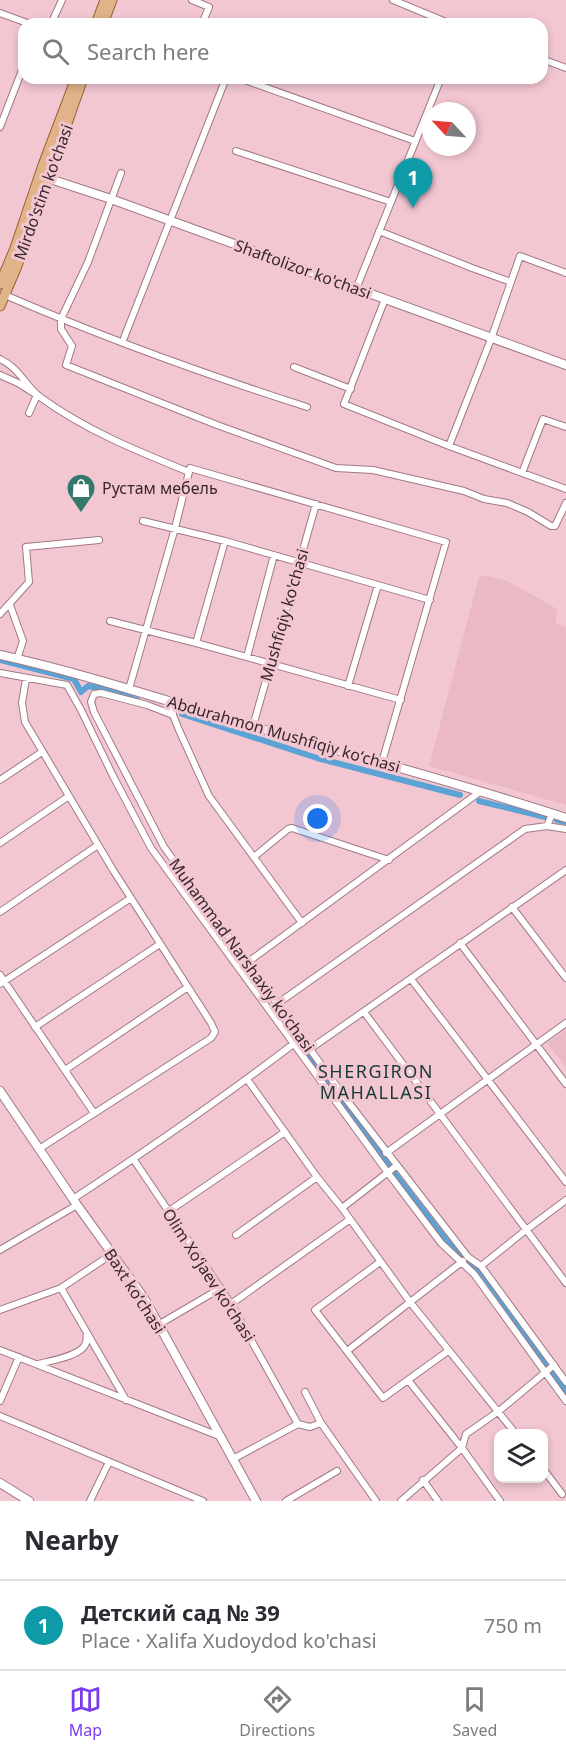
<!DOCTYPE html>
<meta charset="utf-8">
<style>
:root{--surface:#fff;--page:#f2f2f3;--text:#2b2b33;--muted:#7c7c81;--line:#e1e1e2;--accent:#7c3aed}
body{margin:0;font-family:"Noto Sans",sans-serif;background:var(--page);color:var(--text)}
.controls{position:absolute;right:18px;bottom:18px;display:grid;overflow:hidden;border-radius:12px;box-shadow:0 3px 9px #0003}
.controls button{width:54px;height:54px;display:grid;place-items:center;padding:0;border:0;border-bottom:2px solid var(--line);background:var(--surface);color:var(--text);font:30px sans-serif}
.compass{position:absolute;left:422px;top:102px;width:54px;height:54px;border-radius:50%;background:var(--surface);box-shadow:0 3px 9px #0003;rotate:296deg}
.you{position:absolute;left:318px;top:819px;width:21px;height:21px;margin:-15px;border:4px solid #fff;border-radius:50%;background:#1a73e8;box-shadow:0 0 0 9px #1a73e833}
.badge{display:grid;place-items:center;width:39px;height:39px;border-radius:50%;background:var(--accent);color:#fff;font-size:20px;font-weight:700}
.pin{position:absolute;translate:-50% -50px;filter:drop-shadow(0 2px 3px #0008)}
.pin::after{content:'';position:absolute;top:32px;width:21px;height:18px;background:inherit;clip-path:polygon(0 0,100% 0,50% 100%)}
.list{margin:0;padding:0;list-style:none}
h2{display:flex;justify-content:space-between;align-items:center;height:78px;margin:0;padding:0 24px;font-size:26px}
h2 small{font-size:20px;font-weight:400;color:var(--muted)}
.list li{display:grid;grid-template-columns:39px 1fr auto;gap:18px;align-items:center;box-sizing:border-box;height:90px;padding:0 24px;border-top:2px solid var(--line)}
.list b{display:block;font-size:22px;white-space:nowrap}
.list p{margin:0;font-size:20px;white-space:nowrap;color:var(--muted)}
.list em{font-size:20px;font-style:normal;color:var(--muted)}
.icon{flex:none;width:33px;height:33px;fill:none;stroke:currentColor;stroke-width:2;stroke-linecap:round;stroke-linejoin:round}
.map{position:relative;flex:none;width:566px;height:1501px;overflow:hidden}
.search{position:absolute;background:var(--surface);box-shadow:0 3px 9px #0003;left:18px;right:18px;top:18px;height:66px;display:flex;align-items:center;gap:15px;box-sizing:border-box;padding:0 21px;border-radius:18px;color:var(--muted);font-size:22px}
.sheet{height:168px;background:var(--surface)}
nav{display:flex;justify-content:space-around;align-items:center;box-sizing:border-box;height:84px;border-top:2px solid var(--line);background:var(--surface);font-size:16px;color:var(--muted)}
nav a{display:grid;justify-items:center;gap:3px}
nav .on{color:var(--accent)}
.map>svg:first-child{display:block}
</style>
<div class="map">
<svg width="566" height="1501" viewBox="0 0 566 1501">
<rect width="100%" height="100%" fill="#f3c7d2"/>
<!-- built -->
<path fill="#ebb8c5" d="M 482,575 L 508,581 L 557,609 L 556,624 L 566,627 L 566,805 L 429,766 L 479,577 Z
M 566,1030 L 566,1067 L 547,1043 Z"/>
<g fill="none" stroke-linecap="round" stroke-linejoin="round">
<!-- canal -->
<path stroke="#5ba2d5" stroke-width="6" d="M 0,660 L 74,679 L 81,692 L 88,686 L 105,689 L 137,700
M 182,714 L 317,758 L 460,795
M 479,801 L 545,817
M 557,820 L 566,822
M 303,1049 L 389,1166
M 395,1174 L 446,1240 L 485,1277 L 566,1392"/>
<!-- minor casing -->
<g stroke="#a17983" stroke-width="8">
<path id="minor" d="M 192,0 L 209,7 L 202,24
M 393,0 L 451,24
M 0,13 L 30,24
M 51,24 L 62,0
M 542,59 L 566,68
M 239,78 L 415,141
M 0,127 L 24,65
M 236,151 L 391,202
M 121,173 L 88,262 L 61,319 L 61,329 L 72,346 L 66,365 L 217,425 L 336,468 L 373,470 L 464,491 L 484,499 L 507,503 L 528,512 L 551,526 L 555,526 L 566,503
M 379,231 L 472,268 L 511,282
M 356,289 L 441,78
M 5,295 C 104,338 204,374 307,407
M 385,299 L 344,404 L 449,446 L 566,489
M 124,338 L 226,78
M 0,359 C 21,369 24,385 40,397 C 85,430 137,451 189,472
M 294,367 L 351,389
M 0,375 L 18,383 L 37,395 L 29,413
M 449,446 L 491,339 L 520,256 L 566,273
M 522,473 L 543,419 L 566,427
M 143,521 L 225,541 L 430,600
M 10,605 L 23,641 L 17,659
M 0,614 L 29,582 L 26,547 L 99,540
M 110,621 L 196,643 L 401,700
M 196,643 L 225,541
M 247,657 L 274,555
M 0,673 L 67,685 L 81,710 L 113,776 L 151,848 L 388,1173 L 441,1243 L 474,1274 L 566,1401
M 26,679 L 22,703 L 25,722 L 113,870 L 211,1023 L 215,1032 L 211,1038 L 39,1149
M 348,686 L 378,585
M 129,689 L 175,528 L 190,468 L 446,542 L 382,762
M 172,701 L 173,715 L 179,730 L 209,796 L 302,923
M 173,715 L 147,705 L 101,693 L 94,694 L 91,702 L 94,712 L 164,847 L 346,1099 L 468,1257 L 481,1266 L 566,1382
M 253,726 L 316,504
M 0,780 L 42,752
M 547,826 L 566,829
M 0,843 L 69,796
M 254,857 L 288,829 L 292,828 L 389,860
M 512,907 L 566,978
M 0,912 L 98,845
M 460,943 L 566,1084
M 248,962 L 481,791
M 0,975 L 94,1113
M 411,979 L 566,1182
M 0,984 L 131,898
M 277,1004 L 525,829 L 547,826 L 552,814
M 364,1012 L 566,1283
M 35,1027 L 160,944
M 310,1049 L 566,870
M 65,1070 L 188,987
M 247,1079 L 317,1177 L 342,1208 L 410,1302 L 516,1434
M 386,1153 L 566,1023
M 134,1160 L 231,1304 L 298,1424
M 73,1199 C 149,1149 224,1097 296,1042
M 342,1208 L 396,1166
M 169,1211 L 285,1132
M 236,1235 L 317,1177
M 0,1250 L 77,1205
M 380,1262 L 315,1310 L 383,1398 L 448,1351
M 481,1266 L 526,1230 L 566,1200
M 61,1288 L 126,1400
M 231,1304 L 349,1220
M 0,1310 L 61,1288 L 112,1254
M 158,1325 L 221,1288
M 0,1350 L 219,1436
M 347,1351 L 463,1261
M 38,1364 C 50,1361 82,1356 86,1343 C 87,1339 86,1336 87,1333
M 408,1380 L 462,1448 L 500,1501
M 305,1392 L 321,1423 L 376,1501
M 0,1401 L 19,1357
M 0,1416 L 203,1501
M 233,1459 L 298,1424 L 310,1427 L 321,1423
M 544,1470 L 562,1494
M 423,1480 L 438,1501
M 90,1501 L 109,1462
M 286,1501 L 337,1471
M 401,1501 L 462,1448 L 466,1434 L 499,1411 L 554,1365"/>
</g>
<!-- tertiary casing -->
<g stroke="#a17983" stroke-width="10">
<path id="tertiary" d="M 44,177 L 111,199 L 566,365
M 0,655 C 86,674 170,702 255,727 C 359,757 463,784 566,818"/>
</g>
<!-- secondary casing -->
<g stroke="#a17983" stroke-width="10">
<path id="secondary" d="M 0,1091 L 77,1205 L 144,1298 L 256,1501
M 0,1483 L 29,1501"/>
</g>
<!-- primary casing -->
<g stroke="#976134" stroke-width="11">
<path id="primary" d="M 96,24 L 105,0
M 103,24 L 112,0
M 0,284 L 15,248 L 43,165 L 76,78
M 0,306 L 17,266 L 83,78"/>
</g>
<!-- minor -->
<use href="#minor" stroke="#fff" stroke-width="6"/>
<!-- tertiary -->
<use href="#tertiary" stroke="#fff" stroke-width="8"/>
<!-- secondary -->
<use href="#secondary" stroke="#fff" stroke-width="8"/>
<!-- primary -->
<use href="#primary" stroke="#e0b388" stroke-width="9"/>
</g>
<!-- icons -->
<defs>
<g id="shop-pin" transform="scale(1.5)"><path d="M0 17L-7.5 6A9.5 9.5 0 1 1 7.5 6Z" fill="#33786d" stroke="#f3c7d2"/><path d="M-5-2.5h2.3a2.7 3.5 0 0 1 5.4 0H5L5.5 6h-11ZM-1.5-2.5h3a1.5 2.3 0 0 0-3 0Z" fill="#fff"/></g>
</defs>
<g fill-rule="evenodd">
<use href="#shop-pin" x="81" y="488"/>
</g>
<g text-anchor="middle" stroke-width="6" stroke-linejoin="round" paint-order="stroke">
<!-- street labels -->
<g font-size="16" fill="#37262b" stroke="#f3c7d2">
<text transform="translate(43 192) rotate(-70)" y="6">Mirdo'stim ko'chasi</text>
<text transform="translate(303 269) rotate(20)" y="6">Shaftolizor ko'chasi</text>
<text transform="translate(284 615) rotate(-74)" y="6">Mushfiqiy ko'chasi</text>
<text transform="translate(284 734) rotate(16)" y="6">Abdurahmon Mushfiqiy koʻchasi</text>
<text transform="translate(242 955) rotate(54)" y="6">Muhammad Narshaxiy ko'chasi</text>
<text transform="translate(209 1275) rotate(57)" y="6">Olim Xoʻjaev ko'chasi</text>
<text transform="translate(135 1291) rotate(57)" y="6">Baxt koʻchasi</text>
</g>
<!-- poi labels -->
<g font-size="16" fill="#37262b" stroke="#f3c7d2" text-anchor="start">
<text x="102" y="494">Рустам мебель</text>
</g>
<!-- neighbourhood labels -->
<g font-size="18" letter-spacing="1.5" fill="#193a35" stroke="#f3c7d2">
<text x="376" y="1078">SHERGIRON<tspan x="376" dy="21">MAHALLASI</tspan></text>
</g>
</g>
</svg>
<div class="controls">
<button><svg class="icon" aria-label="layers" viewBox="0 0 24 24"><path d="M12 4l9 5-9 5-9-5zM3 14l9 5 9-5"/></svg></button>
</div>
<svg class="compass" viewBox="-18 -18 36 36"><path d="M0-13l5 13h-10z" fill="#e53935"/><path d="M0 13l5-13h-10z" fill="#7c7c81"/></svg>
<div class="you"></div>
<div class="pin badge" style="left:413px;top:208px;background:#0f9aa8">1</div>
<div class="search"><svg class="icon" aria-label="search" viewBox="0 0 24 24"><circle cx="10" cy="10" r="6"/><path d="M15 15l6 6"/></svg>Search here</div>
</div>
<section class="sheet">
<h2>Nearby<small></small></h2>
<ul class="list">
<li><span class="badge" style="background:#0f9aa8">1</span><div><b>Детский сад № 39</b><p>Place · Xalifa Xudoydod ko'chasi</p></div><em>750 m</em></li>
</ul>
</section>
<nav>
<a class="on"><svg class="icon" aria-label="map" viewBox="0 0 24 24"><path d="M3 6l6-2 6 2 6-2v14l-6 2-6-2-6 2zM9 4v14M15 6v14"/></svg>Map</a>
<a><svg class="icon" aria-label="directions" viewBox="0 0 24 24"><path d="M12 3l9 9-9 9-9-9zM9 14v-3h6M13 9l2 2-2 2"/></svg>Directions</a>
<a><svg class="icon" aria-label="saved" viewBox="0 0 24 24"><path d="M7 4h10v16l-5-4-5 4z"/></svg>Saved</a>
</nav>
